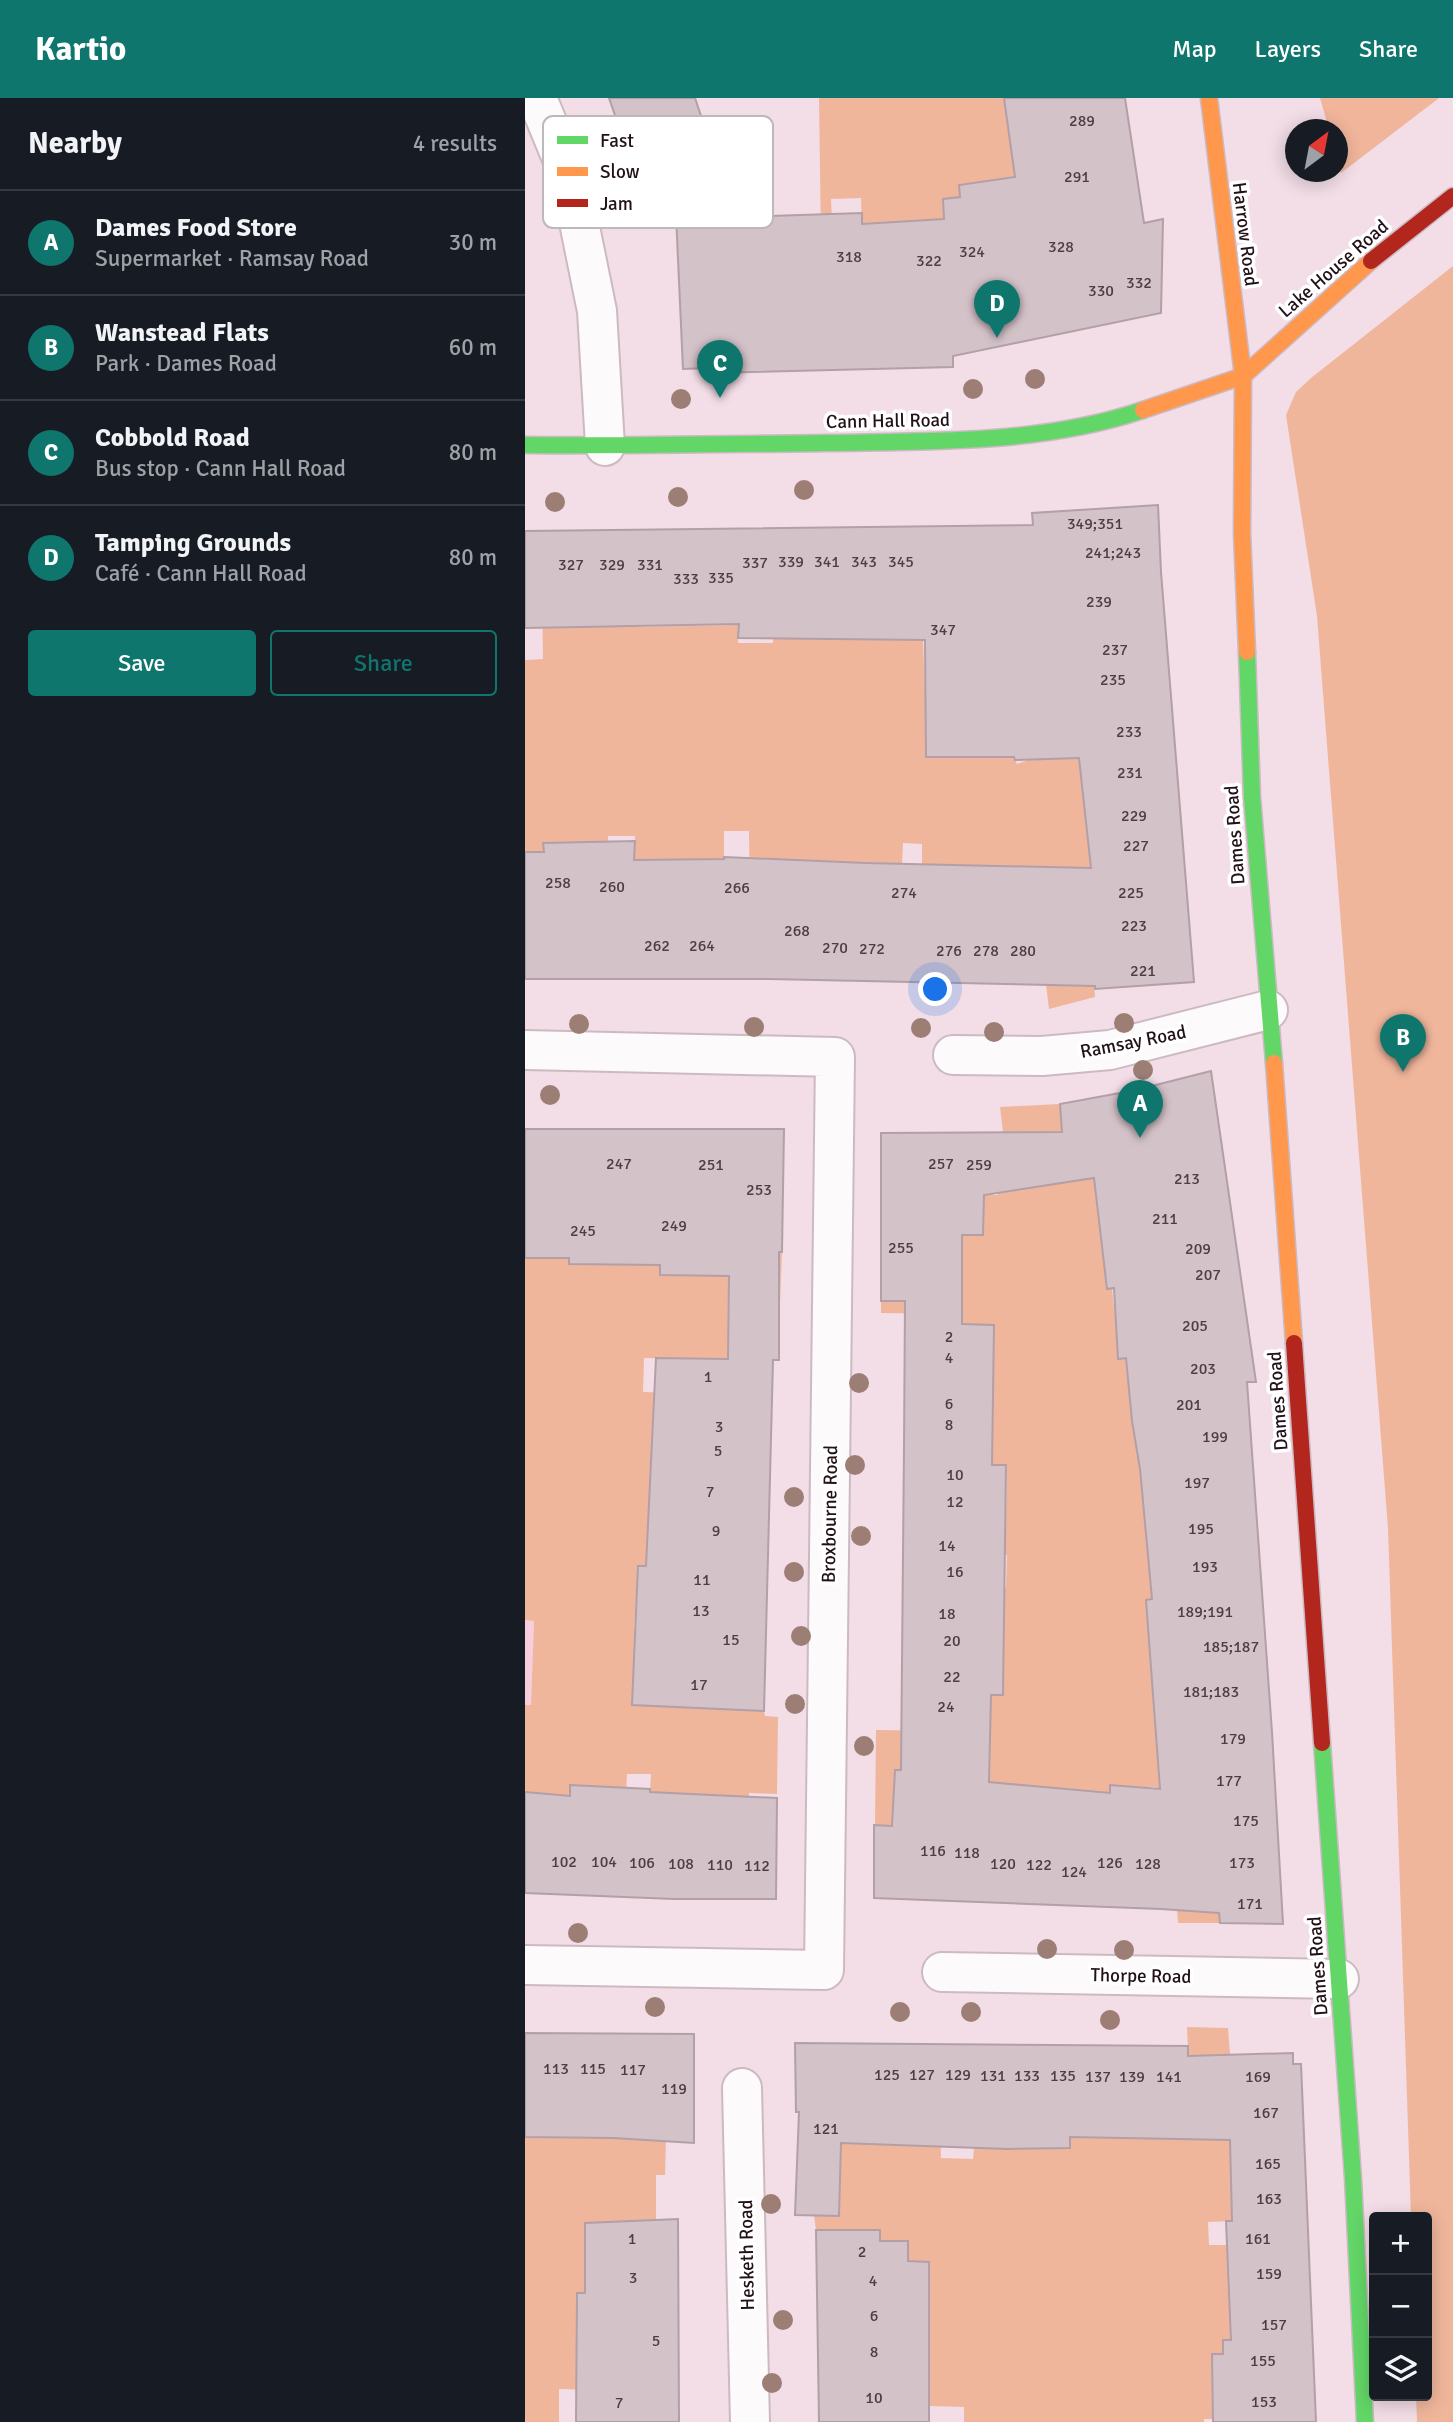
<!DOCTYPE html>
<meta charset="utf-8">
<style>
:root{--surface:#171b24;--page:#242831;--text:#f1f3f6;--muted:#9ea1a6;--line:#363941;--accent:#0f766e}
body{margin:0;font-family:Signika,sans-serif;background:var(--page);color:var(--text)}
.controls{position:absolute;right:21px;bottom:21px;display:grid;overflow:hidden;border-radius:7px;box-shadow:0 4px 18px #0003}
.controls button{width:63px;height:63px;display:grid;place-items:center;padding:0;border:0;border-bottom:2px solid var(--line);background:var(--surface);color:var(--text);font:35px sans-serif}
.compass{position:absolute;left:760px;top:21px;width:63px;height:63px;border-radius:50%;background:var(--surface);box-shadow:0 4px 18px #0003;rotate:32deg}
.you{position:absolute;left:411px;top:892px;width:24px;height:24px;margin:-18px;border:5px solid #fff;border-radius:50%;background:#1a73e8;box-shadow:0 0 0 10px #1a73e833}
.badge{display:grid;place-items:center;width:46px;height:46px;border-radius:50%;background:var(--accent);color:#fff;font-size:23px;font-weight:700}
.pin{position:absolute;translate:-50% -58px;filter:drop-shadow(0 2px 4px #0008)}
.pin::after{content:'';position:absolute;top:37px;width:24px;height:21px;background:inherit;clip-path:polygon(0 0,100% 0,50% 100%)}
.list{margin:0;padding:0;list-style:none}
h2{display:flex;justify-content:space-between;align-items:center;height:91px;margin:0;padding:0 28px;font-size:30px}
h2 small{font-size:23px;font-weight:400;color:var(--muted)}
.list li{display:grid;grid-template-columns:46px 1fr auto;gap:21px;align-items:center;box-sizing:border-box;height:105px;padding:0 28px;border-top:2px solid var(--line)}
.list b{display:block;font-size:26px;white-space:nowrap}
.list p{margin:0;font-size:23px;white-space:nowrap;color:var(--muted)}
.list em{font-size:23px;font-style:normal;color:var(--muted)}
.actions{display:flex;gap:14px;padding:21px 28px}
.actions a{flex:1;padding:16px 0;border:2px solid var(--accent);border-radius:7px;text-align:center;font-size:24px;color:var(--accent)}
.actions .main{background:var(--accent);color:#fff}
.icon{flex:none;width:38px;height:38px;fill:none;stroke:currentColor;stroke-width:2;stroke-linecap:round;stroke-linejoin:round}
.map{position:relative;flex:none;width:928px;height:2324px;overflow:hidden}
header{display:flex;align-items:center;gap:42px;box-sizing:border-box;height:98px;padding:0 35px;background:var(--accent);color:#fff}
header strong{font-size:33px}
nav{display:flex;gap:38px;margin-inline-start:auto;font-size:24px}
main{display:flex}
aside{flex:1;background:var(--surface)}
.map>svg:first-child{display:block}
</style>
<header>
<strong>Kartio</strong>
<nav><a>Map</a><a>Layers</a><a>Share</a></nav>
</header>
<main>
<aside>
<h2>Nearby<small>4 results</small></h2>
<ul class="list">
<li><span class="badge">A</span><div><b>Dames Food Store</b><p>Supermarket · Ramsay Road</p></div><em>30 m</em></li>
<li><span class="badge">B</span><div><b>Wanstead Flats</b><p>Park · Dames Road</p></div><em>60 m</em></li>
<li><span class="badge">C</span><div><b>Cobbold Road</b><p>Bus stop · Cann Hall Road</p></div><em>80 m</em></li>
<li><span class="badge">D</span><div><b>Tamping Grounds</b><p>Café · Cann Hall Road</p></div><em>80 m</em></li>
</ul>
<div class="actions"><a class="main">Save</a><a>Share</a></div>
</aside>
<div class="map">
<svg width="928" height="2324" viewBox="0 0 928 2324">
<rect width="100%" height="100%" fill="#f3dde6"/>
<!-- built -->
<path fill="#f8cedf" d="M 0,1522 L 9,1522 L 6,1607 L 0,1607 Z"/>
<!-- green -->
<path fill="#f0b69c" d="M 294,0 L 479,0 L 500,107 L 473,113 L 469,82 L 435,86 L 435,99 L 418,101 L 419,121 L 337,129 L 336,100 L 306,101 L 310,188 L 297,210 Z
M 928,168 L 928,2324 L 892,2324 L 891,2298 L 902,2298 L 902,2119 L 886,2119 L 863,1430 L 792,518 L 761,317 L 771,294 L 786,280 Z
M 396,495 L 401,615 L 489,659 L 492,666 L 517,657 L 582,606 L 647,601 L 647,610 L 583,615 L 557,659 L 565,735 L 562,736 L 565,761 L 593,759 L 567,860 L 570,899 L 524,911 L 507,769 L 482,768 L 465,817 L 465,767 L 397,769 L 397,746 L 378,745 L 377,766 L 341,764 L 340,817 L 225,814 L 224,733 L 199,733 L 199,763 L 109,762 L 110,738 L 83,738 L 83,761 L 48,744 L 19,745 L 19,754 L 0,754 L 0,562 L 18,561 L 17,499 L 39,529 L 93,528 L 108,500 L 108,529 L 214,527 L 213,545 L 248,545 L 248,496 Z
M 535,1006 L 536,1024 L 621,1071 L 571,1099 L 577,1153 L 634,1140 L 582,1173 L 581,1191 L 587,1190 L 590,1219 L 643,1206 L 623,1257 L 632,1293 L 604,1293 L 607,1322 L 652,1318 L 736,1493 L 621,1502 L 623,1529 L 670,1525 L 693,1785 L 695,1825 L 653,1825 L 652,1812 L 639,1811 L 642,1743 L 629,1742 L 631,1689 L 604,1689 L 584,1728 L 512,1726 L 393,1672 L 370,1672 L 367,1728 L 350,1727 L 351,1632 L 437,1633 L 435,1490 L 481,1490 L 482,1457 L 467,1457 L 481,1421 L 482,1367 L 437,1366 L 467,1336 L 468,1294 L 439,1294 L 437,1216 L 356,1215 L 356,1203 L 397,1203 L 435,1137 L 458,1137 L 459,1097 L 473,1097 L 473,1035 L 478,1034 L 475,1009 Z
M 44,1097 L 45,1166 L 101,1166 L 135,1100 L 136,1177 L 163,1177 L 226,1154 L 257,1154 L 254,1231 L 203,1230 L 203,1261 L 119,1260 L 118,1294 L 180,1296 L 171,1470 L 113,1468 L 109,1531 L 171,1531 L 143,1569 L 108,1568 L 108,1602 L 170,1610 L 239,1613 L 240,1618 L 253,1619 L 252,1696 L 224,1695 L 223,1732 L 198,1697 L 150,1695 L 123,1730 L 126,1676 L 102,1676 L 101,1698 L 62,1729 L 64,1688 L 46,1687 L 45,1698 L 0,1695 L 0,1607 L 6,1607 L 9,1523 L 0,1522 L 0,1160 Z
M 662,1929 L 703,1930 L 705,1956 L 689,1957 L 703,1989 L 707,2123 L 683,2124 L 684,2147 L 707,2147 C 698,2178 706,2211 712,2242 L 698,2242 L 698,2256 L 687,2256 L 689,2321 L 679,2321 L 679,2324 L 439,2324 L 439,2309 L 404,2308 L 404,2289 L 356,2289 L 356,2272 L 404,2272 L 404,2164 L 383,2163 L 383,2143 L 355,2143 L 355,2132 L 291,2132 L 289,2117 L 314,2117 L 316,2045 L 340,2046 L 340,2006 L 415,2007 L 416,2060 L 448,2061 L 449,2050 L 545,2050 L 545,2008 L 555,2039 L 667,2041 Z
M 36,2005 L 48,2005 L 48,2040 L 88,2040 L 142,2006 L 140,2077 L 131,2077 L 131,2122 L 60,2126 L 60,2150 L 89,2150 L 62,2195 L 52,2195 L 52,2229 L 90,2230 L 84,2292 L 34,2291 L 34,2324 L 0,2324 L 0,2039 L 36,2040 Z"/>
<!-- forest -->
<path fill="#f0b59b" d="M 795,0 L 914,0 L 816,75 L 813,64 L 813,32 L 804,31 Z"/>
<!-- building -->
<path fill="#d4c2c9" stroke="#b29fa7" stroke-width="2" fill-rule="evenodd" d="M 84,0 L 170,0 L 210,119 L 337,115 L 337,126 L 419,121 L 418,101 L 435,99 L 434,87 L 490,79 L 479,0 L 600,0 L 619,125 L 638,121 L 636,215 L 428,258 L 428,269 L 183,275 L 183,270 L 158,271 L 148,51 L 102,52 Z
M 633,407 L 636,474 L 669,884 L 570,891 L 570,888 L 244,881 L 0,881 L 0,754 L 19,754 L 18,745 L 110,743 L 109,762 L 199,761 L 199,759 L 341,765 L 566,770 L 554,660 L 490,662 L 489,659 L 401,659 L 400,542 L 213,540 L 214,526 L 0,530 L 0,433 L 508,427 L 507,415 Z
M 686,973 L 731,1284 L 722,1284 L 747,1634 L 758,1826 L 695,1825 L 694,1815 L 636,1811 L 349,1800 L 349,1727 L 367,1728 L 370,1672 L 376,1672 L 379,1350 L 380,1203 L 356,1203 L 356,1035 L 537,1034 L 535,1006 L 611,992 ZM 569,1080 L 582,1191 L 589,1190 L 593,1261 L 601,1260 L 607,1323 L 615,1371 L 627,1501 L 621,1502 L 635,1691 L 585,1687 L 585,1695 L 464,1684 L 466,1597 L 478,1597 L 481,1367 L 467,1367 L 469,1227 L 437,1226 L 437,1137 L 458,1137 L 459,1097 Z
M 0,1031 L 259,1031 L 257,1154 L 254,1154 L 254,1262 L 248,1262 L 239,1613 L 107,1607 L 113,1468 L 121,1468 L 131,1260 L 203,1261 L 204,1178 L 135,1177 L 135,1167 L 44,1166 L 44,1160 L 0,1160 Z
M 45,1687 L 125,1691 L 125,1694 L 252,1700 L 251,1801 L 149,1801 L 0,1795 L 0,1694 L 45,1698 Z
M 0,1935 L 169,1936 L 169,2045 L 88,2040 L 0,2039 Z
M 270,1945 L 663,1948 L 663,1958 L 768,1955 L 768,1966 L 776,1966 L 791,2324 L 688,2324 L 687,2256 L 698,2256 L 698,2242 L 706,2242 L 701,2123 L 707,2123 L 705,2042 L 545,2039 L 545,2050 L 483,2051 L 316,2045 L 314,2118 L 270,2117 L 274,2014 L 271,2014 Z
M 153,2121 L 154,2324 L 51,2324 L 52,2195 L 60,2195 L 60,2125 Z
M 291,2132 L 355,2132 L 355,2143 L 383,2143 L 383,2163 L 404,2164 L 404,2324 L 294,2324 Z"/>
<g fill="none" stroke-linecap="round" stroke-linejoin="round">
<!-- street casing -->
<g stroke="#ccbac2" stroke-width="42">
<path id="street" d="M 12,0 L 45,80 L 72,213 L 80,348
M 0,952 L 310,959 L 299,1872 L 0,1867
M 428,957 L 517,958 L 585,952 L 743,912
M 417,1874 L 814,1881
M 217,1990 L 225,2324"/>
</g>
<!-- fast casing -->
<g stroke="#ccbac2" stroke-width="19">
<path id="fast" d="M 0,347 C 101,348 202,346 303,345 C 408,343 518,346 618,312
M 722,554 L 727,699 L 749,965
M 797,1645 L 828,2080 L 840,2324"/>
</g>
<!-- slow casing -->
<g stroke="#ccbac2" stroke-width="19">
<path id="slow" d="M 684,0 L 718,278 L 717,435 L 722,554
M 618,312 L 718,278 L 846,163
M 749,965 L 769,1245"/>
</g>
<!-- jam casing -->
<g stroke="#ccbac2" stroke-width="19">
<path id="jam" d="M 846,163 L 928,98
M 769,1245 L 797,1645"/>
</g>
<!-- street -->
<use href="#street" stroke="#fdfafb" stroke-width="38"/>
<!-- fast -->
<use href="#fast" stroke="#63d668" stroke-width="16"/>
<!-- slow -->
<use href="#slow" stroke="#ff974d" stroke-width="16"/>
<!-- jam -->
<use href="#jam" stroke="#b3261e" stroke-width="16"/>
</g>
<!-- trees -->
<g fill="#9c7e75">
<circle cx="510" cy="281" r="10"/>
<circle cx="448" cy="291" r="10"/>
<circle cx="156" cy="301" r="10"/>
<circle cx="279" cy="392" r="10"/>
<circle cx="153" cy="399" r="10"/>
<circle cx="30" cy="404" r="10"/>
<circle cx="599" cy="925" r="10"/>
<circle cx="54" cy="926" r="10"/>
<circle cx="229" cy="929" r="10"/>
<circle cx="396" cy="930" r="10"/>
<circle cx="469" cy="934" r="10"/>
<circle cx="618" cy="972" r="10"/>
<circle cx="25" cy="997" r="10"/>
<circle cx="334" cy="1285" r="10"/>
<circle cx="330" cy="1367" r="10"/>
<circle cx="269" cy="1399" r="10"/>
<circle cx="336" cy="1438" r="10"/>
<circle cx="269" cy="1474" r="10"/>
<circle cx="276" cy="1538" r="10"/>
<circle cx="270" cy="1606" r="10"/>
<circle cx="339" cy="1648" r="10"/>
<circle cx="53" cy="1835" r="10"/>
<circle cx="522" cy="1851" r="10"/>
<circle cx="599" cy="1852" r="10"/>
<circle cx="130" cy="1909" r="10"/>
<circle cx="375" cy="1914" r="10"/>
<circle cx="446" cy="1914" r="10"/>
<circle cx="585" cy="1922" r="10"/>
<circle cx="246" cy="2106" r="10"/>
<circle cx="258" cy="2222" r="10"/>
<circle cx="247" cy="2285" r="10"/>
</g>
<g text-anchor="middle" stroke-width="7" stroke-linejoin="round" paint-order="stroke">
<!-- number labels -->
<g font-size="16" fill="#4e3d45">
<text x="557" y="28">289</text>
<text x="552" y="84">291</text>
<text x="536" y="154">328</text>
<text x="447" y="159">324</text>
<text x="324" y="164">318</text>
<text x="404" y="168">322</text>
<text x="614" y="190">332</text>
<text x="576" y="198">330</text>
<text x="570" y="431">349;351</text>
<text x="588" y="460">241;243</text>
<text x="266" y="469">339</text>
<text x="302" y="469">341</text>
<text x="339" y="469">343</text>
<text x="376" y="469">345</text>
<text x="230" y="470">337</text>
<text x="46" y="472">327</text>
<text x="87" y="472">329</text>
<text x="125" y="472">331</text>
<text x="196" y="485">335</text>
<text x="161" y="486">333</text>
<text x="574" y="509">239</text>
<text x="418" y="537">347</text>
<text x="590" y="557">237</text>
<text x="588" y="587">235</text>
<text x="604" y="639">233</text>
<text x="605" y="680">231</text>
<text x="609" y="723">229</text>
<text x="611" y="753">227</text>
<text x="33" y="790">258</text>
<text x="87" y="794">260</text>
<text x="212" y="795">266</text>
<text x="379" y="800">274</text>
<text x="606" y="800">225</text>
<text x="609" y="833">223</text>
<text x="272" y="838">268</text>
<text x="132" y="853">262</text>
<text x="177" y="853">264</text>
<text x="310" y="855">270</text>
<text x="347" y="856">272</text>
<text x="424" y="858">276</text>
<text x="461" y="858">278</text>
<text x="498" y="858">280</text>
<text x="618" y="878">221</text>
<text x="94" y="1071">247</text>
<text x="416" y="1071">257</text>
<text x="186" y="1072">251</text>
<text x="454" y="1072">259</text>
<text x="662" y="1086">213</text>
<text x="234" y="1097">253</text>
<text x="640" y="1126">211</text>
<text x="149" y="1133">249</text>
<text x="58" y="1138">245</text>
<text x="376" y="1155">255</text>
<text x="673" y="1156">209</text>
<text x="683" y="1182">207</text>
<text x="670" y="1233">205</text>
<text x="424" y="1244">2</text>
<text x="424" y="1265">4</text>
<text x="678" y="1276">203</text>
<text x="183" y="1284">1</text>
<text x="424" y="1311">6</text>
<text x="664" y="1312">201</text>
<text x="424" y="1332">8</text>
<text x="194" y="1334">3</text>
<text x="690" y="1344">199</text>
<text x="193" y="1358">5</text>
<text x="430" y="1382">10</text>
<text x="672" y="1390">197</text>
<text x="185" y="1399">7</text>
<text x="430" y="1409">12</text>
<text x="676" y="1436">195</text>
<text x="191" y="1438">9</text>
<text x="422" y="1453">14</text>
<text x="680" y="1474">193</text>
<text x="430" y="1479">16</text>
<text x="177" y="1487">11</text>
<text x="176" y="1518">13</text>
<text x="680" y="1519">189;191</text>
<text x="422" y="1521">18</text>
<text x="206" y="1547">15</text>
<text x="427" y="1548">20</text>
<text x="706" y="1554">185;187</text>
<text x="427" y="1584">22</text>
<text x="174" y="1592">17</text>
<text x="686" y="1599">181;183</text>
<text x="421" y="1614">24</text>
<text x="708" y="1646">179</text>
<text x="704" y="1688">177</text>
<text x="721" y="1728">175</text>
<text x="408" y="1758">116</text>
<text x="442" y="1760">118</text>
<text x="39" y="1769">102</text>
<text x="79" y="1769">104</text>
<text x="117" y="1770">106</text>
<text x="585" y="1770">126</text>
<text x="717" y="1770">173</text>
<text x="156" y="1771">108</text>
<text x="478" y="1771">120</text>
<text x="623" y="1771">128</text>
<text x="195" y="1772">110</text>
<text x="514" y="1772">122</text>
<text x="232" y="1773">112</text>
<text x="549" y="1779">124</text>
<text x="725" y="1811">171</text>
<text x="31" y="1976">113</text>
<text x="68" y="1976">115</text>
<text x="108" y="1977">117</text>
<text x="362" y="1982">125</text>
<text x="397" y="1982">127</text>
<text x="433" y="1982">129</text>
<text x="468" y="1983">131</text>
<text x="502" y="1983">133</text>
<text x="538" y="1983">135</text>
<text x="573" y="1984">137</text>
<text x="607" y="1984">139</text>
<text x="644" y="1984">141</text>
<text x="733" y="1984">169</text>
<text x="149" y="1996">119</text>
<text x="741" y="2020">167</text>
<text x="301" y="2036">121</text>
<text x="743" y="2071">165</text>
<text x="744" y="2106">163</text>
<text x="107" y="2146">1</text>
<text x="733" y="2146">161</text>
<text x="337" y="2159">2</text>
<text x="744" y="2181">159</text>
<text x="108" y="2185">3</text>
<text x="348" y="2188">4</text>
<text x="349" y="2223">6</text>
<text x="749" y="2232">157</text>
<text x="131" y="2248">5</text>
<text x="349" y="2259">8</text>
<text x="738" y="2268">155</text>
<text x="349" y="2305">10</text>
<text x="739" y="2309">153</text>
<text x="94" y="2310">7</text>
</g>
<!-- street labels -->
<g font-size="19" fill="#221119" stroke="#fff">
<text transform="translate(721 136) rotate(83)" y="7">Harrow Road</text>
<text transform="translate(808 170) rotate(-41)" y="7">Lake House Road</text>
<text transform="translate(363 322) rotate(-1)" y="7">Cann Hall Road</text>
<text transform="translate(709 737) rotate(-94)" y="7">Dames Road</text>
<text transform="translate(608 943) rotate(-11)" y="7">Ramsay Road</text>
<text transform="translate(752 1303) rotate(-94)" y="7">Dames Road</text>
<text transform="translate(304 1416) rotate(-89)" y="7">Broxbourne Road</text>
<text transform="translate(792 1868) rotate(-94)" y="7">Dames Road</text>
<text transform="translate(616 1877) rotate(1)" y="7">Thorpe Road</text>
<text transform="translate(221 2157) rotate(-91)" y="7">Hesketh Road</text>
</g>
</g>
<!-- legend -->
<rect x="18" y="18" width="230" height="112" rx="10" fill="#fff" stroke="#bdb8ba" stroke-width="2"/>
<rect x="32" y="38" width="31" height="8" fill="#63d668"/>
<rect x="32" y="69" width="31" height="9" fill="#ff974d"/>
<rect x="32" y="101" width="31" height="8" fill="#b3261e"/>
<g font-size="19" fill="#221119">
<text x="75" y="49">Fast</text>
<text x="75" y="80">Slow</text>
<text x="75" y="112">Jam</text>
</g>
</svg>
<div class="controls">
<button>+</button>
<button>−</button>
<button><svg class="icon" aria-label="layers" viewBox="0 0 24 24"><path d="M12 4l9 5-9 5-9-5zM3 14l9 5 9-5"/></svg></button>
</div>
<svg class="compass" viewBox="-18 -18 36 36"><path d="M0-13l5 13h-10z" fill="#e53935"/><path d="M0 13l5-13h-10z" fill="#9ea1a6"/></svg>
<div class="you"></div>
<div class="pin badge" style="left:615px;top:1040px">A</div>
<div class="pin badge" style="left:878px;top:974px">B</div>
<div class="pin badge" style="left:195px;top:300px">C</div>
<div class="pin badge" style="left:472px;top:240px">D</div>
</div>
</main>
